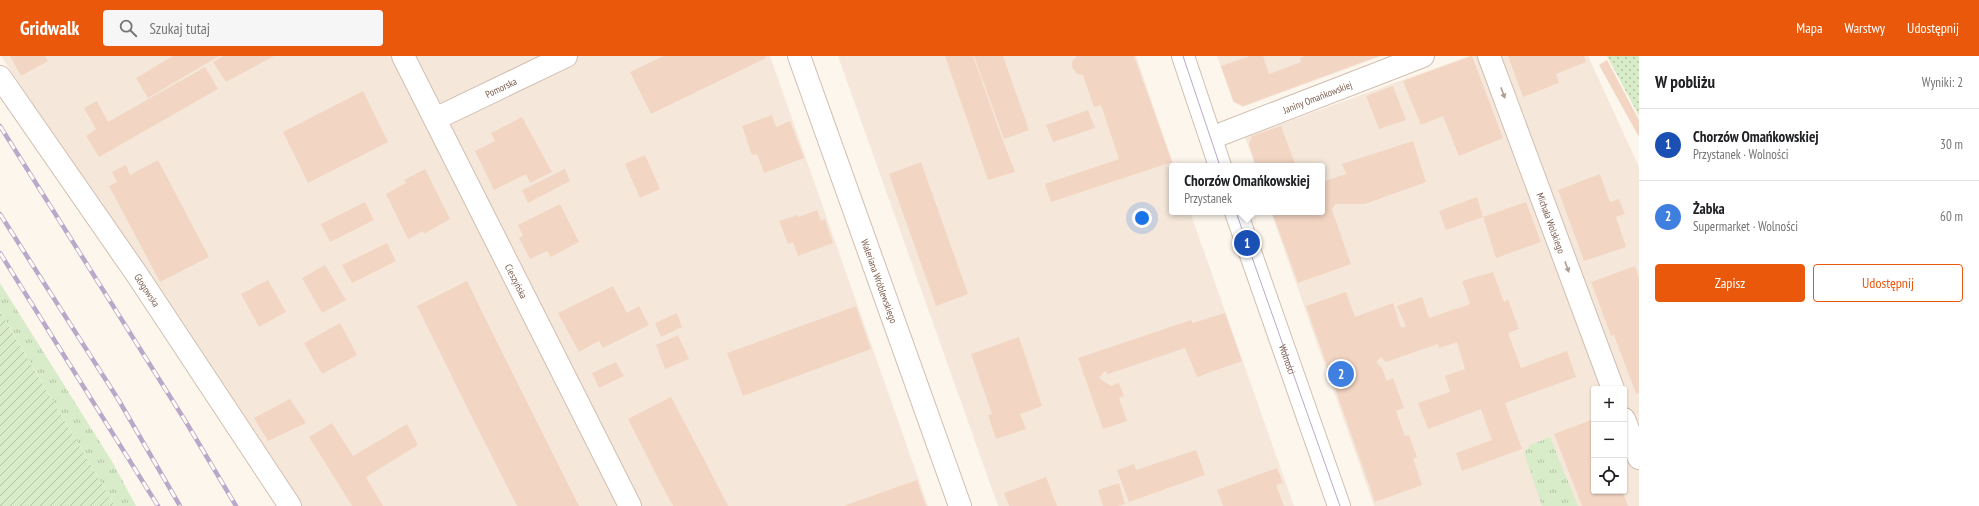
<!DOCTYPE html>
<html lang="pl">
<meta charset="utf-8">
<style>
:root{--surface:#fff;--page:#f6f6f6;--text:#202124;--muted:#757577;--line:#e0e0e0;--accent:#ea580c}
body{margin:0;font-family:"PT Sans Narrow",sans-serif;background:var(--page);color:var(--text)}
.controls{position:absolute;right:12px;bottom:12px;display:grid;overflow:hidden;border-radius:4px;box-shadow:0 1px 3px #0004}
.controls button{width:36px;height:36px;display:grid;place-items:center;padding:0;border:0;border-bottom:1px solid var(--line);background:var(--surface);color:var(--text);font:20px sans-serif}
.you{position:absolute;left:1142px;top:162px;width:14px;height:14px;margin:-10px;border:3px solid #fff;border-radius:50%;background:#1a73e8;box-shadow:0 0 0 6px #1a73e833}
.badge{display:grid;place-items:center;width:26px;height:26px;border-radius:50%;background:var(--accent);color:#fff;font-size:13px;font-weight:700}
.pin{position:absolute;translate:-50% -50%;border:2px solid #fff;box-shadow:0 1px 4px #0006}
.popup{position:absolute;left:1169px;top:107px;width:156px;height:52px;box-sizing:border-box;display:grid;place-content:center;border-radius:4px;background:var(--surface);filter:drop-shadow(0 1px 3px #0005);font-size:13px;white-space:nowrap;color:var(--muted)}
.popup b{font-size:15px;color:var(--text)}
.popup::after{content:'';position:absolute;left:50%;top:100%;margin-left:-8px;border:8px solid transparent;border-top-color:var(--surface)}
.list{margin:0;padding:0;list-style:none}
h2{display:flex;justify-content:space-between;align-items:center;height:52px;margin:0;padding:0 16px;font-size:17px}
h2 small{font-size:13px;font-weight:400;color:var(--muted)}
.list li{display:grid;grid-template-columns:26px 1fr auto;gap:12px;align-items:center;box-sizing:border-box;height:72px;padding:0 16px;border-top:1px solid var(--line)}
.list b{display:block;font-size:15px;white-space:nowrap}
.list p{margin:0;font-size:13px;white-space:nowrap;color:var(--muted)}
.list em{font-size:13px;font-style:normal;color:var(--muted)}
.actions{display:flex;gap:8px;padding:12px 16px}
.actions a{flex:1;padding:9px 0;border:1px solid var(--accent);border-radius:4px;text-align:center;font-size:14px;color:var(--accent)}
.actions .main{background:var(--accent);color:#fff}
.icon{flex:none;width:22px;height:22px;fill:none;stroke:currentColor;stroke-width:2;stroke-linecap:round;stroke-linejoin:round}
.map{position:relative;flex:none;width:1639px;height:450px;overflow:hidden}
header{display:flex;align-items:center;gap:24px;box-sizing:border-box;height:56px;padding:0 20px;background:var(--accent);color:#fff}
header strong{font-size:19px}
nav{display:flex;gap:22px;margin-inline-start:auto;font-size:14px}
.search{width:280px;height:36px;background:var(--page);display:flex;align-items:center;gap:10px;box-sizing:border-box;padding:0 14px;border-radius:4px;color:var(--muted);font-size:15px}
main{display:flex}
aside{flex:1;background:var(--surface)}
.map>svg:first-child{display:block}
</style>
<header>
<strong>Gridwalk</strong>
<div class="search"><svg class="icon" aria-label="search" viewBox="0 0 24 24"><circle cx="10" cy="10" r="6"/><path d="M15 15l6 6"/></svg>Szukaj tutaj</div>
<nav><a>Mapa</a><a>Warstwy</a><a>Udostępnij</a></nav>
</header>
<main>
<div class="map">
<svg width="1639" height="450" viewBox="0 0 1639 450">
<defs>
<pattern id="grass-tufts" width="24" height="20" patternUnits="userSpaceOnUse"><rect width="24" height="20" fill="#d8ecc9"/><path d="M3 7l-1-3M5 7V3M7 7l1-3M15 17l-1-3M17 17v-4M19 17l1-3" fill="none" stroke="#b4c2a5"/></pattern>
<pattern id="park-dots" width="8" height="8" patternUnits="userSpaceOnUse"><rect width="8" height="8" fill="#d8ecc9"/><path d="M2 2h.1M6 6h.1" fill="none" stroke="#b4c2a5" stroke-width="1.8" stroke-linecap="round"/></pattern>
<pattern id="garden-furrows" width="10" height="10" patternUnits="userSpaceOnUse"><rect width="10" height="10" fill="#d8ecc9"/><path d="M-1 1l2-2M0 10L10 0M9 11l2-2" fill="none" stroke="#b4c2a5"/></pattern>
</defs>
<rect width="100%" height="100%" fill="#fdf6ec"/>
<!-- residential -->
<path fill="#f5e8da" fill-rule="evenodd" d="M 1,0 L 770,0 L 928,450 L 300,450 Z
M 838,0 L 1136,0 L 1174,110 L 1172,110 L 1172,156 L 1190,156 L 1294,450 L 998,450 Z
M 1217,0 L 1382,0 L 1243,51 L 1233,46 Z
M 1469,0 L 1588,0 L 1639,111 L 1639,450 L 1374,450 L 1271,156 L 1322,156 L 1322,110 L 1255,110 L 1245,81 ZM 1594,333 L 1624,333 L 1624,435 L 1594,435 Z"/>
<!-- grass -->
<path fill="url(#grass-tufts)" d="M 0,227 L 113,407 L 136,450 L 115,450 L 0,255 Z
M 1550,381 L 1578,450 L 1542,450 L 1524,397 L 1530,389 Z"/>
<!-- park -->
<path fill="url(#park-dots)" d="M 1607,0 L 1639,0 L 1639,60 Z"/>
<!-- garden -->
<path fill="url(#garden-furrows)" d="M 0,255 L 15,281 L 115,450 L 0,450 Z"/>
<!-- building -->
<path fill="#f3d5c3" d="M 10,0 L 45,0 L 48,5 L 21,20 Z
M 173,0 L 219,0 L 148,42 L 136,22 Z
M 223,0 L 274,0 L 226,26 L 213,6 Z
M 664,0 L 765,0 L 766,2 L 651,58 L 630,16 Z
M 945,0 L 973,0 L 1000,77 L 1015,116 L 988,124 Z
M 974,0 L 1003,0 L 1029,74 L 1004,83 Z
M 1077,0 L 1134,0 L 1172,106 L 1051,146 L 1045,128 L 1119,103 L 1101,49 L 1094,51 L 1083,19 L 1077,18 L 1072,11 L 1072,6 Z
M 1250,0 L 1263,0 L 1269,18 L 1301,6 L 1300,2 L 1305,0 L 1379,0 L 1243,50 L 1234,46 L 1221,10 Z
M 1472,0 L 1503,82 L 1459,100 L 1443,60 L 1421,69 L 1403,25 Z
M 1508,0 L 1584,0 L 1586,6 L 1556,18 L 1559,27 L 1523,41 Z
M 1607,4 L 1639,64 L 1639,81 L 1599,9 Z
M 205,11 L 218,33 L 99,101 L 86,80 L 96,73 L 84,52 L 97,45 L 108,66 Z
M 1393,30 L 1406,64 L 1379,73 L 1366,40 Z
M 363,35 L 388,86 L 308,127 L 283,76 Z
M 1088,54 L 1095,72 L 1053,86 L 1046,69 Z
M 772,59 L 776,71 L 790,65 L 804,102 L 764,117 L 757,98 L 752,99 L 742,70 Z
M 522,61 L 552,116 L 530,127 L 526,118 L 494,134 L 475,95 L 495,85 L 491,77 Z
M 1281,70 L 1296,110 L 1256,110 L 1249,88 L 1252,80 Z
M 1413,85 L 1426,126 L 1365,148 L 1335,148 L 1332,154 L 1351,208 L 1298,227 L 1272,156 L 1322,156 L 1322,126 L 1346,118 L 1342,108 Z
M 645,99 L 660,133 L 640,142 L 625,108 Z
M 158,104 L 209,201 L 160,226 L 109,130 L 117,126 L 112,116 L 126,109 L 130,119 Z
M 921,106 L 968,238 L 936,250 L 889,118 Z
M 425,113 L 450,163 L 424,178 L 423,175 L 408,183 L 386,138 L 406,127 L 404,124 Z
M 565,113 L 570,125 L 528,147 L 522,134 Z
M 1600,118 L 1610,146 L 1619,143 L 1625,158 L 1616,161 L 1626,191 L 1584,205 L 1558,134 Z
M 1477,141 L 1483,161 L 1446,174 L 1439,155 Z
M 365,146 L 374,164 L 330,186 L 321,168 Z
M 1526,146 L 1541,186 L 1496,202 L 1483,161 Z
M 560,148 L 579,186 L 551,201 L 547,195 L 530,203 L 519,182 L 523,180 L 518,169 Z
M 817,154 L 821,165 L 825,163 L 833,187 L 798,200 L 793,186 L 788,188 L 779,165 L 797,159 L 798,161 Z
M 387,187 L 396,205 L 352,227 L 342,209 Z
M 325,209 L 346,244 L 322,257 L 302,222 Z
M 1635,210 L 1639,222 L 1639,337 L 1636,338 L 1614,279 L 1611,280 L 1591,226 Z
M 1493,216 L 1504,246 L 1508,243 L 1519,273 L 1508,277 L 1521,312 L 1567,295 L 1576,321 L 1505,347 L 1522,393 L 1462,415 L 1456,397 L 1492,384 L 1481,353 L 1428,373 L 1418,347 L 1450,336 L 1445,320 L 1465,313 L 1457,286 L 1439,292 L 1438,288 L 1386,306 L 1381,301 L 1376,306 L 1382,312 L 1387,325 L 1393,322 L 1404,352 L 1396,355 L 1405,380 L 1409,379 L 1417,401 L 1413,403 L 1422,429 L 1375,446 L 1306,250 L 1346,236 L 1355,261 L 1393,247 L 1401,272 L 1406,270 L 1397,250 L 1422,241 L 1429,262 L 1470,248 L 1462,225 Z
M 268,224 L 286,256 L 259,271 L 241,238 Z
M 467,225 L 493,278 L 579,450 L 517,450 L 470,357 L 417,250 Z
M 613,230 L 627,257 L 639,250 L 649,269 L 603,292 L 599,285 L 579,296 L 558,257 Z
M 856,250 L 871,293 L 743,340 L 727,297 Z
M 677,257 L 682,271 L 661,281 L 655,267 Z
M 1225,257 L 1242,305 L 1197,321 L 1185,292 L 1108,318 L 1105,315 L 1099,322 L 1111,330 L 1119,327 L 1124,340 L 1119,342 L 1127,365 L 1103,373 L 1078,302 L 1191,264 L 1193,267 Z
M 340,267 L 357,299 L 322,318 L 304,287 Z
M 678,279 L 689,303 L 665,313 L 656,289 Z
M 1019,281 L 1042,350 L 1020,358 L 1026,373 L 996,383 L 988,359 L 992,358 L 971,298 Z
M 616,306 L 624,320 L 599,332 L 592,317 Z
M 671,341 L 706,407 L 728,450 L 673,450 L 662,430 L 628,363 Z
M 290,343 L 306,367 L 268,385 L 254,362 Z
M 1594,363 L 1594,435 L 1622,435 L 1628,450 L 1582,450 L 1554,378 Z
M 332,367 L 353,400 L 407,368 L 418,389 L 366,421 L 383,450 L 352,450 L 309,381 Z
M 1196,394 L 1205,419 L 1129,446 L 1117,414 L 1134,408 L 1136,414 Z
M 1277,412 L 1283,427 L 1276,429 L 1284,450 L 1223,450 L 1217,434 Z
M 1046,421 L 1057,450 L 1009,450 L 1004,437 Z
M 917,424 L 926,450 L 844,450 L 849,448 Z
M 1119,427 L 1125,448 L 1118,450 L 1103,450 L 1098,434 Z"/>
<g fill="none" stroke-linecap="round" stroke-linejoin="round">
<!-- street casing -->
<g stroke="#d1beb0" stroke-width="24">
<g id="street">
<path id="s1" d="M 403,0 L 630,450"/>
<path id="s2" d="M 799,0 L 960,450"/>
<path d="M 1183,0 L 1220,110"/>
<path id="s3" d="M 1489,0 L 1613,333"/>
<path id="s4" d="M 0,21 L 138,220 L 290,450"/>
<path id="s5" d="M 435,63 L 566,0"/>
<path id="s6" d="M 1211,82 L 1423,0"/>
<path id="s7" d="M 1236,156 L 1339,450"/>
<path d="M 1624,363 L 1639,402"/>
</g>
</g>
<!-- street -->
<use href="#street" stroke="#fff" stroke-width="22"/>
<!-- tram -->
<path stroke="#b9a8c9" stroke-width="1" d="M 1183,0 L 1220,110
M 1236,156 L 1340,450"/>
<!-- rail casing -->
<g stroke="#b9a8c9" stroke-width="4.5">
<path id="rail" d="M 0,70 L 186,366 L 236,450
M 0,158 L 118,343 L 180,450
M 0,197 L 158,450"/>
</g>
<!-- rail -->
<use href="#rail" stroke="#fffaf3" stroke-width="3" stroke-dasharray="9" stroke-linecap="butt"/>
</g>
<!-- one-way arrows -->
<defs><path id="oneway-solid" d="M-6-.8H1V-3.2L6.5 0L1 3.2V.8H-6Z"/></defs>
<g fill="#af9d94">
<use href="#oneway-solid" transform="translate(1503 37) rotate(70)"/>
<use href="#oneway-solid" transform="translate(1567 211) rotate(70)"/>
</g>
<g text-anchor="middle" stroke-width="3" stroke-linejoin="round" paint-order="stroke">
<!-- street labels -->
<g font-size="10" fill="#7a5c4d" stroke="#fffaf3">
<text dy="4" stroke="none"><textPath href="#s5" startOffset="73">Pomorska</textPath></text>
<text dy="4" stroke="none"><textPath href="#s6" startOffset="114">Janiny Omańkowskiej</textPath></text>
<text dy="4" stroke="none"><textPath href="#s3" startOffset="178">Michała Wolskiego</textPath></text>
<text dy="4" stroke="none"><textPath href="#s1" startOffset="252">Cieszyńska</textPath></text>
<text dy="4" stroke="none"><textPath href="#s2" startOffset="239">Waleriana Wróblewskiego</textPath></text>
<text dy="4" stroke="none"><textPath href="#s4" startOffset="259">Głogowska</textPath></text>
<text dy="4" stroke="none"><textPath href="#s7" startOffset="156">Wolności</textPath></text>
</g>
</g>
</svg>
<div class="controls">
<button>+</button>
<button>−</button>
<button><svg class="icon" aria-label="locate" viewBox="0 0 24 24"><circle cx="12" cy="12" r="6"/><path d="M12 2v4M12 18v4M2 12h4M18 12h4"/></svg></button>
</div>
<div class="you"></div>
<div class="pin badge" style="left:1247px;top:187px;background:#1a4fb4">1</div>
<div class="popup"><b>Chorzów Omańkowskiej</b>Przystanek</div>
<div class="pin badge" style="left:1341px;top:318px;background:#3f7fe0">2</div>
</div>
<aside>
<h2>W pobliżu<small>Wyniki: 2</small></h2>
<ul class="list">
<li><span class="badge" style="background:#1a4fb4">1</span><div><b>Chorzów Omańkowskiej</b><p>Przystanek · Wolności</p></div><em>30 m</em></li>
<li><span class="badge" style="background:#3f7fe0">2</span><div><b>Żabka</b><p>Supermarket · Wolności</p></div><em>60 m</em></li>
</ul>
<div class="actions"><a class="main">Zapisz</a><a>Udostępnij</a></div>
</aside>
</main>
